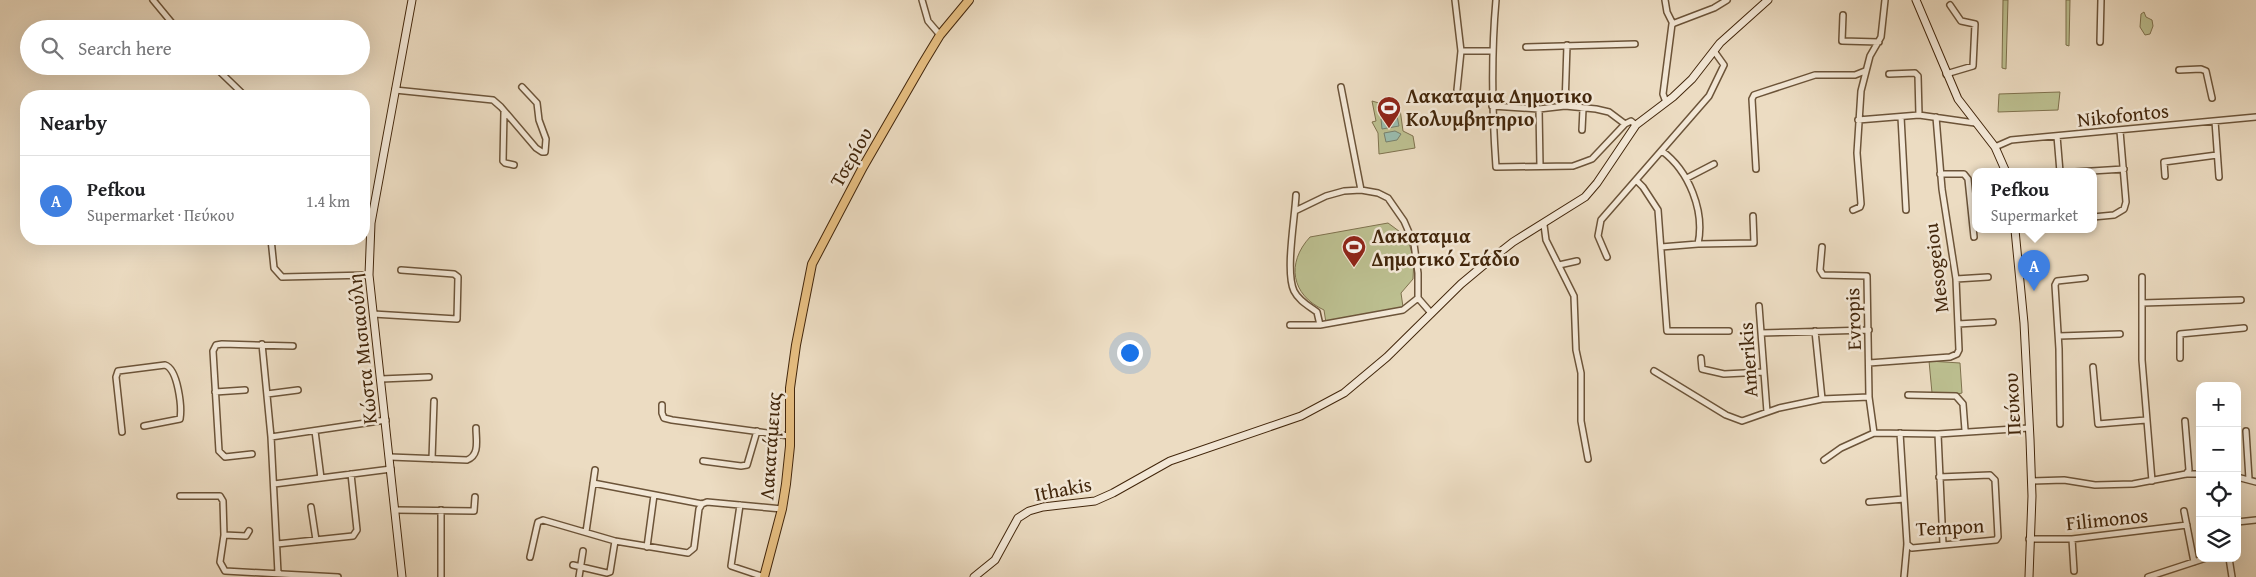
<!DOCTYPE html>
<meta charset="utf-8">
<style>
:root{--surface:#fff;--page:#f6f6f6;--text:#202124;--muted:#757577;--line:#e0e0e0;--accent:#8f2418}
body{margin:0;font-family:"Gentium Book Plus",serif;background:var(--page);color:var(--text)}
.controls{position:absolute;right:15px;bottom:15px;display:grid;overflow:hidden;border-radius:10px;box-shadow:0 5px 20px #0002}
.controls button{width:45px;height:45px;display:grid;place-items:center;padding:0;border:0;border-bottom:1px solid var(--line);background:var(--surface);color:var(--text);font:25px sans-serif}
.you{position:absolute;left:1129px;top:352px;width:18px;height:18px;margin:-12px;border:4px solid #fff;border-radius:50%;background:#1a73e8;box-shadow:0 0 0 8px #1a73e833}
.badge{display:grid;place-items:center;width:32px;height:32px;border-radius:50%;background:var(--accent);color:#fff;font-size:16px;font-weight:700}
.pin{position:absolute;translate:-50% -41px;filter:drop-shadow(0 1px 2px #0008)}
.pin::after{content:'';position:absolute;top:26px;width:18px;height:15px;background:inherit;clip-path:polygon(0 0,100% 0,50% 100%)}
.popup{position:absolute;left:1972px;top:168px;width:125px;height:65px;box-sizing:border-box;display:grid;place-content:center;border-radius:10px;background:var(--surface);filter:drop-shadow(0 1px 4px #0005);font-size:16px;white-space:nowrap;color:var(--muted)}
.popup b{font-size:19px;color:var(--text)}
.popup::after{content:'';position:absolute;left:50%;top:100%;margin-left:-10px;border:10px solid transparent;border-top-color:var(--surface)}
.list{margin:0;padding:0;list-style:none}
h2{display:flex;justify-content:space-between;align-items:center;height:65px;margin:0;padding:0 20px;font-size:21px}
h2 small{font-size:16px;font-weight:400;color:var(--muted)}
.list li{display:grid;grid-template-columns:32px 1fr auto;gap:15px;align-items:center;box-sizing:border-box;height:90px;padding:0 20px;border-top:1px solid var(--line)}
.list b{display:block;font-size:19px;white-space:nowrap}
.list p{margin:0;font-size:16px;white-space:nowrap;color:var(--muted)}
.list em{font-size:16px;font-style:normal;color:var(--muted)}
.icon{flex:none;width:28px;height:28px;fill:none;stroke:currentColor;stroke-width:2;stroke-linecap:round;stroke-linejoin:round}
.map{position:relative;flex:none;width:2256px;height:577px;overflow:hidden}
.search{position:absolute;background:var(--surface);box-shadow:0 5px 20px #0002;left:20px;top:20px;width:350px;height:55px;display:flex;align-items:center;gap:12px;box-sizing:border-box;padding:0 18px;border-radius:28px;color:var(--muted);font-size:19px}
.panel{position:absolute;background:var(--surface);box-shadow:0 5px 20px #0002;left:20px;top:90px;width:350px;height:155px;border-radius:20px}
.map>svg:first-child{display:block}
</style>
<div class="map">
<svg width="2256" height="577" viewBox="0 0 2256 577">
<rect width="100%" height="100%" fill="#ecdcc2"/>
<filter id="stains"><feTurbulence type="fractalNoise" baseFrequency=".004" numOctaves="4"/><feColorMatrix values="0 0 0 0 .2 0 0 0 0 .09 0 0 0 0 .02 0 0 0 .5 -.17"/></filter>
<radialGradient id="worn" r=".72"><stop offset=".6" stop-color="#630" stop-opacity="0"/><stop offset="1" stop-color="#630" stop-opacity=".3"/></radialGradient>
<!-- green -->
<path fill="#bcbf90" stroke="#7f724e" d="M 2003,0 L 2008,0 L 2006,69 L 2002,68 Z
M 2066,0 L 2070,0 L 2069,46 L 2066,45 Z
M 2144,12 L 2146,17 L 2152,20 L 2153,26 L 2150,34 L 2145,35 L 2140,27 L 2141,14 Z
M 2060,92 L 2058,110 L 1998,112 L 1999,94 Z
M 1372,101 L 1400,109 L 1403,131 L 1413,136 L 1415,148 L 1379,154 L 1378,133 L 1372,122 L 1376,121 Z
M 1388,223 L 1407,237 L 1414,259 L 1413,279 L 1401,293 L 1403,307 L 1326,323 L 1324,310 C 1291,295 1286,263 1310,237 Z
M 1929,361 L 1960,363 L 1962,393 L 1953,395 L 1932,393 Z"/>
<!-- water -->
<path fill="#9abcae" stroke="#77806d" d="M 1397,116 L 1399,126 L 1382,129 L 1381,119 Z
M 1395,131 L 1401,134 L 1397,140 L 1386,142 L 1384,133 Z"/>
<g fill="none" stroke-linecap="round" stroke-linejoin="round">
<!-- street casing -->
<g stroke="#6c5439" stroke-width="8">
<path id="street" d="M 153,0 L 177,29
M 922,0 L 928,21 L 940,35
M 1455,0 L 1461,51 L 1457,90
M 1496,0 C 1491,56 1492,111 1496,167 L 1573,166 L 1584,162 L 1592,159 L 1625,124 L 1631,121 L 1636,125
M 1665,0 L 1667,12 L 1673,24
M 1843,15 L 1842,41 L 1879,42
M 2100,42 L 2101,0
M 1526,47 L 1635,44
M 1461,51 L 1492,51
M 214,66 L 245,96
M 2179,70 L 2201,69 L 2206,71 L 2212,98
M 1889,74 L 1915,73 L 1918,76 L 1919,115
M 1946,74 L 1973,66 L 1975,24 L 1961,21 L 1950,5
M 1341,87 L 1361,190
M 395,90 L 493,100 L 501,107 L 536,148 L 542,152 L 545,152 L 546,139 L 539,120 L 537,103 L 522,87
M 1666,102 L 1663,94 L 1672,24 L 1714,8 L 1727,0
M 1492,106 L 1539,109 L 1565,106 L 1596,109 L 1609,112 L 1625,124
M 1565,106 L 1567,45
M 1539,109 L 1540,166
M 504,112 L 503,161 L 505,163 L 514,165
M 1901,117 L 1906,210
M 1858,120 L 1919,115 L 1975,123
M 2215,121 L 2219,177
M 1582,130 L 1583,109
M 2057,136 L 2060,172
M 1995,147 L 2011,140 L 2256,117
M 1662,151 C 1689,171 1705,211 1698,244
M 1756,169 L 1752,99 L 1754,95 L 1815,75 L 1855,75 L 1865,71
M 2075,172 L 2124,169
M 1940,174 L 1964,174 L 1968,179 L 1974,237
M 2165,176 L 2164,162 L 2217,155
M 1687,178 L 1714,164
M 1637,181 L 1643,187 L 1658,210 L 1667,331 L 1729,331
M 1296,195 C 1295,218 1285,272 1294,291 C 1299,301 1309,306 1317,312 L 1320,325
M 1853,210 L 1860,207 L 1861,204 L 1857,153 L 1861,91 L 1870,56 L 1881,37 L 1885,0
M 1295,211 L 1326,196 L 1344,191 L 1361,190 L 1378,193 L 1388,198 L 1404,221 L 1414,244 L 1418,273 L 1418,298 L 1431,313
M 2093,217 L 2114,215 L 2124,209 L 2126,202 L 2120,131
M 1544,225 L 1546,240 L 1574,296 L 1576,350 L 1581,373 L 1581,421 L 1588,459
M 271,239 L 274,268 L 282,277 L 369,275
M 1661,247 L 1698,244 L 1754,243 L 1753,216
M 1822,247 L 1820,270 L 1823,275 L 1867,276 L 1869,397 L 1874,433
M 1607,257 L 1598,236 L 1601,220 L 1709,96 L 1724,65 L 1714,51
M 1559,265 L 1577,261
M 2142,277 L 2142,360 L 2152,481
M 1956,279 L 1988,277
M 2142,303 L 2241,300
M 1759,306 L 1767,412
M 373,314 L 457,319 L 458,277 L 454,274 L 401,270
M 1958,324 L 1993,322
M 1290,325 L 1320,325 L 1403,310 L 1418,298
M 1815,331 L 1822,399
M 1761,333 L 1869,330
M 2059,336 L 2120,334
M 262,344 L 271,437 L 278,573
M 1701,358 L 1702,369 L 1724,374 L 1764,372
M 2180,358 L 2180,334 L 2244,328
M 1869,363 L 1950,357 L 1957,354 L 1959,350 L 1956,279 L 1942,189 L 1936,117
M 2093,367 L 2098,424 L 2146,420
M 1654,371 L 1726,415 L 1742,421 L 1779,408 L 1822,399 L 1869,397
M 381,379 L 429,377
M 215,392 L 245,390
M 267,394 L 298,390
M 1908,395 L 1956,396 L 1963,404 L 1965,430
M 662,405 L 662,413 L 664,418 L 672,420 L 789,436
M 2185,421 L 2189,470 L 2186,474
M 2060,424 L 2059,349 L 2055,285 L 2057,281 L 2085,278
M 315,431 L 321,478
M 2246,431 L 2249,479
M 122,432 L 116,377 L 118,371 L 165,365 C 178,369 182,407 180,419 L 144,426
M 1900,433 L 1907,544 L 1904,577
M 1938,434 L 1943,544
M 271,437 L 386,420
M 252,454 L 225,457 L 219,451 L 213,351 L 216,345 L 222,344 L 293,346
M 390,457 L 467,460 C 480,455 476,440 476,428
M 432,459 L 434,401
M 1824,460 L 1841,448 L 1874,433 L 1938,434 L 2029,428
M 703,461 L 741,466 L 747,465 L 757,431
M 2237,477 L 2256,482
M 2031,481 L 2064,480 L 2095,485 L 2133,484 L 2186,474 L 2200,474
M 593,483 L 702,504 L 707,502 L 782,509
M 274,484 L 391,469
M 180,496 L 220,496 L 223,501 L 224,535 L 220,562 L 225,571 L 338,577
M 1869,502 L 1904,499
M 740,505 L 731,566 L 764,577
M 311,507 L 316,540
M 395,510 L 474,511 L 475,497
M 441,510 L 441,577
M 2184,511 L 2194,562
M 2237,522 L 2256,520
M 586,532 L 595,470
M 224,535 L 246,536 L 249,531
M 2029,539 L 2072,539 L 2187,525
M 2072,539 L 2074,571
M 277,544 L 353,536 L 357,530 L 351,474
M 1907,544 L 1912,548 L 1996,540 L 1998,537 L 1995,480 L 1990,475 L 1939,477
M 647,547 L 654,495
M 530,557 L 537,526 L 538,522 L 543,520 L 615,541 L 688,553 L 694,548 L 699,509 L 702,504
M 2229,558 L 2232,577
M 573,565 L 607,573 L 610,572 L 615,541
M 579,577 L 583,551
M 2148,577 L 2206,558"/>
</g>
<!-- secondary casing -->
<g stroke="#42260b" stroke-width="9">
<path id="secondary" d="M 1916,0 L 1958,99 L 1995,147 L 2006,172
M 2015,230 L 2024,323 L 2030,439 L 2032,496 L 2029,577
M 402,577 L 369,275 L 371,223 L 412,0
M 974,577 L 995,560 L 1018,518 L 1029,511 L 1043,507 L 1095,501 L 1113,493 L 1170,461 L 1301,416 L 1344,393 L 1387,357 L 1461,284 L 1485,264 L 1513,242 L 1585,197 L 1597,183 L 1636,125 L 1673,97 L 1692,79 L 1720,43 L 1768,0"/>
</g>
<!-- primary casing -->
<g stroke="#42260b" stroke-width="10">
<path id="primary" d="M 764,577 L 782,509 L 786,484 L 790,446 L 790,388 L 796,345 L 812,264 L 863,167 L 923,63 L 940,35 L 969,0"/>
</g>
<!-- street -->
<use href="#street" stroke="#f3e8d7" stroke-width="5"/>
<!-- secondary -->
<use href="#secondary" stroke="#f3e8d7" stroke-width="7"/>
<!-- primary -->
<use href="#primary" stroke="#e6be81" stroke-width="8"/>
</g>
<!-- icons -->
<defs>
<g id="stadium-pin" transform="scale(1.25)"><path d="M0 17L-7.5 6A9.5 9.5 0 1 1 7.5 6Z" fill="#8f2418" stroke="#f3e8d7"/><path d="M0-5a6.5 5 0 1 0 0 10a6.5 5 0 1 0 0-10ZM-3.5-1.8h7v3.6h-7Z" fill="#fff"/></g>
</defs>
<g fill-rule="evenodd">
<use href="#stadium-pin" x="1389" y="108"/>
<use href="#stadium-pin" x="1354" y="247"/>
</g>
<g text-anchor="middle" stroke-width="5" stroke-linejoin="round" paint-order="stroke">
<!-- poi labels -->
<g font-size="20" font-weight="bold" fill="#42260b" stroke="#f3e8d7" text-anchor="start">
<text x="1406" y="103">Λακαταμια Δημοτικο<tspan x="1406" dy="23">Κολυμβητηριο</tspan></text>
<text x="1372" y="243">Λακαταμια<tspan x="1372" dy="23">Δημοτικό Στάδιο</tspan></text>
</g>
<!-- street labels -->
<g font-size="20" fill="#42260b" stroke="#f3e8d7">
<text transform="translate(2123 115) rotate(-6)" y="7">Nikofontos</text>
<text transform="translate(851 157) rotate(-60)" y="7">Τσερίου</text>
<text transform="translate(1936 268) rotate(-97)" y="7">Mesogeiou</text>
<text transform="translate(1853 319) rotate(-92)" y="7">Evropis</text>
<text transform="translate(362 349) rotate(-96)" y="7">Κώστα Μισιαούλη</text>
<text transform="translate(1748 360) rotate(-94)" y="7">Amerikis</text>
<text transform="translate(2012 404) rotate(-93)" y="7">Πεύκου</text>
<text transform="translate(770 446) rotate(-86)" y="7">Λακατάμειας</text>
<text transform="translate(1063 489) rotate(-11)" y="7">Ithakis</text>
<text transform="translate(2107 519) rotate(-6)" y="7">Filimonos</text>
<text transform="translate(1950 527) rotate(-3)" y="7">Tempon</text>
</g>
</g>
<rect width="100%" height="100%" filter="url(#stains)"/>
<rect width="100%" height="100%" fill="url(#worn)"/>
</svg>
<div class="controls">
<button>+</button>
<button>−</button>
<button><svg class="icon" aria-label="locate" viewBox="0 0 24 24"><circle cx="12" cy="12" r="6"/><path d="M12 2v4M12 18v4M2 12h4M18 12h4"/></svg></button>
<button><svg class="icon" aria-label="layers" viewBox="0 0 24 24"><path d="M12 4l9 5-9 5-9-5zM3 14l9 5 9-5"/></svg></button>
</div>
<div class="you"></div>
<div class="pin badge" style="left:2034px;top:291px;background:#3f7fe0">A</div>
<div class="popup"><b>Pefkou</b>Supermarket</div>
<div class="search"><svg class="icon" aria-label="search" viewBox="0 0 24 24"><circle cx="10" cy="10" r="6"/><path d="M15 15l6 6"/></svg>Search here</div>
<section class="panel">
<h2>Nearby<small></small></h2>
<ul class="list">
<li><span class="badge" style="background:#3f7fe0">A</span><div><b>Pefkou</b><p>Supermarket · Πεύκου</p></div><em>1.4 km</em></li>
</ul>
</section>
</div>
